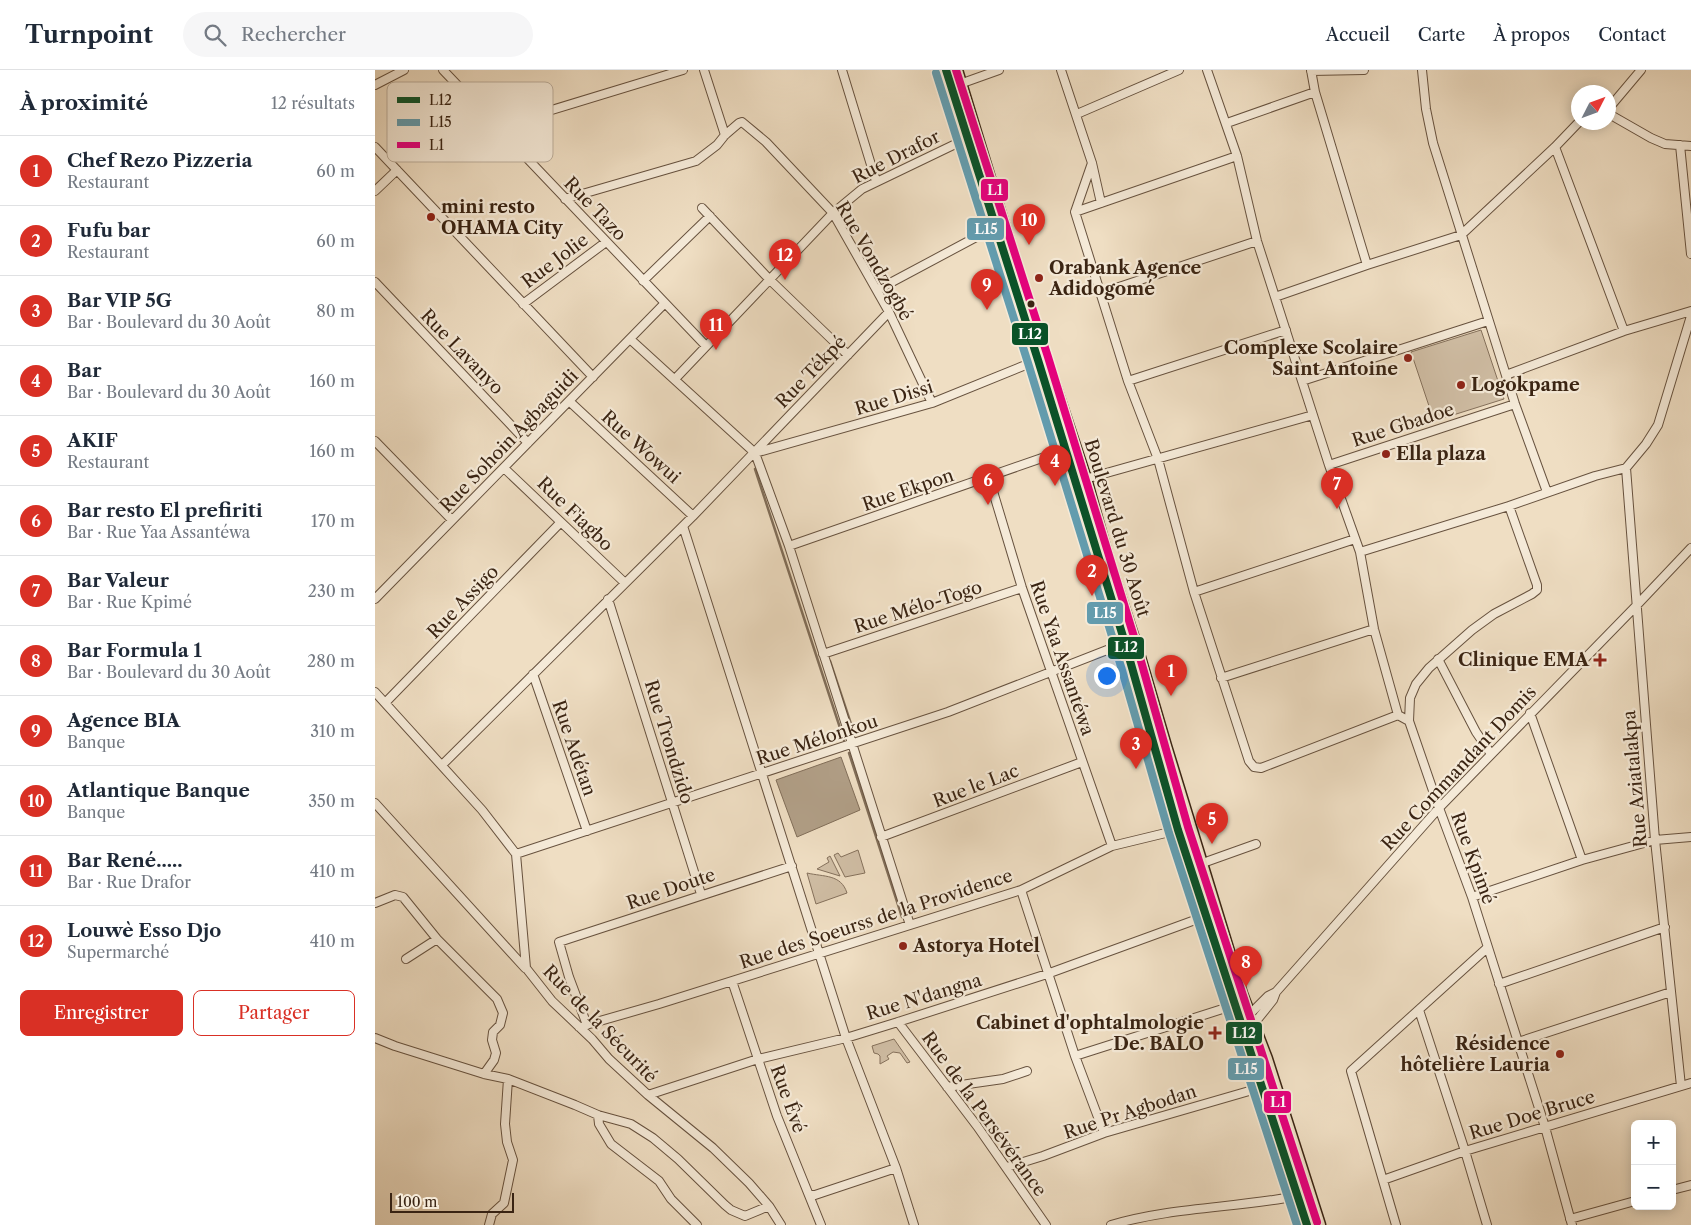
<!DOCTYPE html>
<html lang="fr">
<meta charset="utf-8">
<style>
:root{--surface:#fff;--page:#f6f6f7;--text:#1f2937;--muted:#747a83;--line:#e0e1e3;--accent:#d93025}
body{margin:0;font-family:"Libre Caslon Text",serif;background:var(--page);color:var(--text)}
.controls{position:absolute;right:15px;bottom:15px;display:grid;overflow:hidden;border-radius:8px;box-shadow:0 2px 12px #0003}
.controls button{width:45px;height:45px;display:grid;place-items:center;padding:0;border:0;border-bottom:1px solid var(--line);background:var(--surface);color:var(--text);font:25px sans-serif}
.compass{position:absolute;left:1196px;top:15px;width:45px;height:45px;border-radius:50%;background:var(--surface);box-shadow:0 2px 12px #0003;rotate:48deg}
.scale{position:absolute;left:15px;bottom:12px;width:124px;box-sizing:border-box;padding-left:5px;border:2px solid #3a2413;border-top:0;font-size:14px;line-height:18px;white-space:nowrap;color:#3a2413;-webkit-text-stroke:4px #f5ead8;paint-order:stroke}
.you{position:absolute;left:731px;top:605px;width:18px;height:18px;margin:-12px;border:4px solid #fff;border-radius:50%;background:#1a73e8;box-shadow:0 0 0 8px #1a73e833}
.badge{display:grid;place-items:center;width:32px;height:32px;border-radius:50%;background:var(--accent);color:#fff;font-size:16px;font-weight:700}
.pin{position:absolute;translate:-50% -41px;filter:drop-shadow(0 1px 2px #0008)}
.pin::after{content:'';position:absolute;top:26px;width:18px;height:15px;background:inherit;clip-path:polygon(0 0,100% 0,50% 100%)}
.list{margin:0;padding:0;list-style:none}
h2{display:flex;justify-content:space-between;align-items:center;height:65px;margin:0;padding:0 20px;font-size:21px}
h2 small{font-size:16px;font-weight:400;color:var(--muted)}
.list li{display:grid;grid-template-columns:32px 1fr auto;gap:15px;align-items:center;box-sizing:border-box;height:70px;padding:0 20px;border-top:1px solid var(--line)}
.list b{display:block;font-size:19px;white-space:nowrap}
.list p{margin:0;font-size:16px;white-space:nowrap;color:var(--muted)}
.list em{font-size:16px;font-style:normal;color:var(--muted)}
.actions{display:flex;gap:10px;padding:15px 20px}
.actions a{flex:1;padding:11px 0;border:1px solid var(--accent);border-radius:8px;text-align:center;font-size:18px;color:var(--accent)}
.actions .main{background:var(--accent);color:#fff}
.icon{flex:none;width:28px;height:28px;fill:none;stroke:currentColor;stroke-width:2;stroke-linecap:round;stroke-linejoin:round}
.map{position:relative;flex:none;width:1316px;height:1155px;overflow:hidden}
header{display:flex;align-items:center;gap:30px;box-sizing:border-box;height:70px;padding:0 25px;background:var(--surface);border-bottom:1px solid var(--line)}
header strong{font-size:24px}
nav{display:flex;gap:28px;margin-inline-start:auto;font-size:18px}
.search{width:350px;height:45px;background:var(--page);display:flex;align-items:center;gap:12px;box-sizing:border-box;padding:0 18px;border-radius:28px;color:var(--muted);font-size:19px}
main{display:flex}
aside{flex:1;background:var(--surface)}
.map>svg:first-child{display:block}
</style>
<header>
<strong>Turnpoint</strong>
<div class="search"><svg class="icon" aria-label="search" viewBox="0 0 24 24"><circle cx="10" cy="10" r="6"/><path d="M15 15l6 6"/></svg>Rechercher</div>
<nav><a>Accueil</a><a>Carte</a><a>À propos</a><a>Contact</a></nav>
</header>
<main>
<aside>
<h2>À proximité<small>12 résultats</small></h2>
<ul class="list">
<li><span class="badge">1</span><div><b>Chef Rezo Pizzeria</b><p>Restaurant</p></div><em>60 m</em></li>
<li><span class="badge">2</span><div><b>Fufu bar</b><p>Restaurant</p></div><em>60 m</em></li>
<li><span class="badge">3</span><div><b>Bar VIP 5G</b><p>Bar · Boulevard du 30 Août</p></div><em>80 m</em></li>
<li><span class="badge">4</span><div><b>Bar</b><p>Bar · Boulevard du 30 Août</p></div><em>160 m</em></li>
<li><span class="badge">5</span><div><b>AKIF</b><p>Restaurant</p></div><em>160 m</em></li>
<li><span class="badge">6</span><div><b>Bar resto El prefiriti</b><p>Bar · Rue Yaa Assantéwa</p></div><em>170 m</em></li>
<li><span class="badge">7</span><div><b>Bar Valeur</b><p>Bar · Rue Kpimé</p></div><em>230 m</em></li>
<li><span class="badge">8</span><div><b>Bar Formula 1</b><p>Bar · Boulevard du 30 Août</p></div><em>280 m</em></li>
<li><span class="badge">9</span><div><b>Agence BIA</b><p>Banque</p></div><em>310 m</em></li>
<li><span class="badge">10</span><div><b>Atlantique Banque</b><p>Banque</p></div><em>350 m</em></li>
<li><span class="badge">11</span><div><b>Bar René.....</b><p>Bar · Rue Drafor</p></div><em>410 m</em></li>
<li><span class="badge">12</span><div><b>Louwè Esso Djo</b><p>Supermarché</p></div><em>410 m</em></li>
</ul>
<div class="actions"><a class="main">Enregistrer</a><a>Partager</a></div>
</aside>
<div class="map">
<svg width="1316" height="1155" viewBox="0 0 1316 1155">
<rect width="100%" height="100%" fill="#efdec3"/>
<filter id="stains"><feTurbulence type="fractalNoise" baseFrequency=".004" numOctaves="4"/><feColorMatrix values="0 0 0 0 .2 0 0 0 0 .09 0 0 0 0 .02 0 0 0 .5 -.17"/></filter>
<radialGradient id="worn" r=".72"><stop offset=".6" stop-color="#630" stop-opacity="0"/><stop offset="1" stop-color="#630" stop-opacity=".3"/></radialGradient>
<!-- green -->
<path fill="#d0bea5" stroke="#85715c" d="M 1106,260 L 1129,329 L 1059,351 L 1036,282 Z
M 483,780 L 490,803 L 470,807 L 459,785 L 463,783 L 466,787 Z
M 455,786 L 465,806 L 442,799 L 454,792 L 452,788 Z
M 432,803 C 449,807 466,804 472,823 L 441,834 Z
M 519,969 L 535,992 L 532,993 L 525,983 L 518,982 L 512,986 L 514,989 L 505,994 L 505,986 L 503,984 L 499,983 L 497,976 Z"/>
<!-- water -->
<path fill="#b19f87" stroke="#816e59" d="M 466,687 L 485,740 L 422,767 L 401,710 Z"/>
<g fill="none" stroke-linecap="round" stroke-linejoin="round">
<!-- stream -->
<path stroke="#816e59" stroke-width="2.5" d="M 380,399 L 469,670
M 455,591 L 479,663
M 474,683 L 527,847"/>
<!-- minor casing -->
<g stroke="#67523f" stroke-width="10">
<path id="minor" d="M 68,0 L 331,276
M 329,0 L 350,65
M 467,0 L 501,111
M 686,0 L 717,93 L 726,133
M 832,0 L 862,86 L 882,171 L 954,395 L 985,482 L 999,559 L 1023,645 L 1034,651 L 1064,738 L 1097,827 L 1170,1057 L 1197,1155
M 936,0 L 940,22 L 992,195
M 1047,0 L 1051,39 L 1058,73 L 1140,334 L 1172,422
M 936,1 L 989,0
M 0,15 L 29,0
M 582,15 L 624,0
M 1234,38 L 1266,0
M 702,44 L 804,0
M 1234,44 L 1276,68 L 1290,74 L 1316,76
M 852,53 L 940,22
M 121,57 L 308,0
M 1305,75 L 1316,184
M 0,77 L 218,307
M 1180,77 L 1249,261
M 717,93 L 700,142 L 753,311 L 783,389 L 819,522 L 874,691 L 879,697 L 886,698 L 1023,645
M 0,121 L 22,100
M 190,129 L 321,91 L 342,75 L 350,65 L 364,53 L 367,52 L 391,72 L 458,143 L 514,242 L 557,333
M 327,138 L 395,210 L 473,285
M 700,142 L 862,86
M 268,211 L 335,146
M 0,212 L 153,373
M 502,220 L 620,157
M 726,223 L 882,171
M 900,227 L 992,195 L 1086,165 L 1180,77 L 1204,52
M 148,234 L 231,172
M 255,269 L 380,383 L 414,476 L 535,855
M 1131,305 L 1249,261 L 1316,241
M 300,309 L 458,143 L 487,119 L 593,68
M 753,311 L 911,260
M 927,311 L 1113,251
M 194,331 L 318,446
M 0,371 L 77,450
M 380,383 L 557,333 L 663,290
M 954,395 L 1140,334
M 129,398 L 250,513
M 1251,398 L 1280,770 L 1306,1016
M 614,408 L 647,518 L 737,776
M 710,409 L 938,345
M 308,456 L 471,968 L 521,1098 L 539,1155
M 414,476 L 690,380
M 985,482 L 1134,436 L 1220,406 L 1251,398 L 1271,374 L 1283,355 L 1316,246
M 819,522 L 980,469
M 0,529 L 289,234
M 233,529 L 326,824
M 448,584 L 647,518
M 1063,589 L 1101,662 L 1116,684
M 158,604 L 212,761
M 846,608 L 999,559
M 0,622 L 107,740 L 141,784 L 151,898 L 177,931 L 217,969 L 234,989 L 273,1025 L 338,1078 L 374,1113 L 394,1136 L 406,1155
M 10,633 L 186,452
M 1155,643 L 1207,790
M 1034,651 L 1035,628 L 1041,614 L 1054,598 L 1097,560 L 1119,544 L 1157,524 L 1162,520 L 1162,515 L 1134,436
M 67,695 L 318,446 L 514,242
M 0,733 L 150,898
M 506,767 L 707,692
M 141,784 L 573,642 L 750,573
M 825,794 L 881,774
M 646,820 L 700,986 L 729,1063
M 1097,827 L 1207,790 L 1280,770 L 1316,767
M 0,833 L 20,825 L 28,827 L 62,869 L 122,929 L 128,943 L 125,955 L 118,962 L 117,970 L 121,983 L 119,990 L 109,1004
M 31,889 L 62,869
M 357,911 L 402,1046 L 446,1155
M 1124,914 L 1290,857
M 1044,940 L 1090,1081 L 1112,1155
M 874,945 L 893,926 L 901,922 L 1064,738 L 1261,536 L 1316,478
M 523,952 L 602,1056 L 671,1155
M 212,955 L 194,907 L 184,872 L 417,796
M 878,955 L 898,930 L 901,922
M 204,957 L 284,934 L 646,820 L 737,776 L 803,760
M 0,968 L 20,976 L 109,1004 L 133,1009 L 200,1035 L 223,1045 L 256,1054 L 278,1068 L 303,1089 L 350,1135 L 356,1140 L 370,1146 L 394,1136
M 1143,972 L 1296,922
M 700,986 L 860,935
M 572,1017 L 628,1009 L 652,1001
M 273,1025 L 383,989 L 471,968 L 523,952 L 672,904 L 831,846
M 223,1045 L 224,1054 L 236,1074 L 284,1111 L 296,1129 L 322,1155
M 632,1097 L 668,1086 L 729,1063 L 888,1017
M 1008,1110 L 1090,1081 L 1316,1013
M 1297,1120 L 1316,1115
M 434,1125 L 440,1125 L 521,1098
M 1195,1149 L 1260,1131
M 114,1155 L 117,1144 L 129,1133 L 138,1090 L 132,1072 L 130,1054 L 133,1009
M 736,1155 C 797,1137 861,1138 922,1126
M 1021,1155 L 976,1001 L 1112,878"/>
</g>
<!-- trunk casing -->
<g stroke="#3a2413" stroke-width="15">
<path id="trunk" d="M 571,0 L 581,33
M 581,0 L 651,230 L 710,409 L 734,495 L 763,584 L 790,676 L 866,924 L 891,989 L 944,1155
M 668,307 L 750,573 L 803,760 L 888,1017 L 932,1155"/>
</g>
<!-- minor -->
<use href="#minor" stroke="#f5ead8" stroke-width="8"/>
<!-- trunk -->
<use href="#trunk" stroke="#efdec3" stroke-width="12"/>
<!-- bus-1 casing -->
<g stroke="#f5ead8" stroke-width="11">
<path id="bus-1" d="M 571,0 L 663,290 L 750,573 L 803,760 L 932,1155"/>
</g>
<!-- bus-2 casing -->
<g stroke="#f5ead8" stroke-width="11">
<path id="bus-2" d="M 561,3 L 653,293 L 740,576 L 794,763 L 922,1155"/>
</g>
<!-- bus-3 casing -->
<g stroke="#f5ead8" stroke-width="11">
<path id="bus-3" d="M 581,0 L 673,287 L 760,570 L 813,757 L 942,1152"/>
</g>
<!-- bus-1 -->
<use href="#bus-1" stroke="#095228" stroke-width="8"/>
<!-- bus-2 -->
<use href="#bus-2" stroke="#639cae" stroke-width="8"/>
<!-- bus-3 -->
<use href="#bus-3" stroke="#e5007d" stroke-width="8"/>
</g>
<!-- markers -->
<g fill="#8f2418" stroke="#f5ead8" stroke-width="2">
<circle cx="56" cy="147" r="5"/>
<circle cx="664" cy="208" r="5"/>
<circle cx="1033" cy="288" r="5"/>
<circle cx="1086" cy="315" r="5"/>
<circle cx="1011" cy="384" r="5"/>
<path d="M1222.5 582.5h5v5h5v5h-5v5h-5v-5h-5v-5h5z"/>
<circle cx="528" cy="876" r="5"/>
<path d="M837.5 955.5h5v5h5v5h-5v5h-5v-5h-5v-5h5z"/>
<circle cx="1185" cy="984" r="5"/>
</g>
<circle fill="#3a2413" stroke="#f5ead8" stroke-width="2" cx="656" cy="234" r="4.5"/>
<g text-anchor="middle" stroke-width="4.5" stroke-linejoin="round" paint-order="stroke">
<!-- street labels -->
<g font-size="18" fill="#3a2413" stroke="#f5ead8">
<text transform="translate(521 87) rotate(-27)" y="6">Rue Drafor</text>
<text transform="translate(220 139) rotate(46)" y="6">Rue Tazo</text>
<text transform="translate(180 191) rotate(-37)" y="6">Rue Jolie</text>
<text transform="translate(499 191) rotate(60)" y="6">Rue Vondzogbé</text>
<text transform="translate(87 282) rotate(46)" y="6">Rue Lavanyo</text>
<text transform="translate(436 302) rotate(-46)" y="6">Rue Tékpé</text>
<text transform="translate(519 328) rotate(-17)" y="6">Rue Dissi</text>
<text transform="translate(1028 355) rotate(-18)" y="6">Rue Gbadoe</text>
<text transform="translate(134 371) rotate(-46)" y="6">Rue Sohoin Agbaguidi</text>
<text transform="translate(266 377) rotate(42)" y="6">Rue Wowui</text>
<text transform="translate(533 420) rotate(-19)" y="6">Rue Ekpon</text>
<text transform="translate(200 444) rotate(44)" y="6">Rue Fiagbo</text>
<text transform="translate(742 458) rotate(73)" y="6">Boulevard du 30 Août</text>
<text transform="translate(88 532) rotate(-46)" y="6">Rue Assigo</text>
<text transform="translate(543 537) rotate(-18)" y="6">Rue Mélo-Togo</text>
<text transform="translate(687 588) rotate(71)" y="6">Rue Yaa Assantéwa</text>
<text transform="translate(442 670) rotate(-18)" y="6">Rue Mélonkou</text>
<text transform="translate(294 672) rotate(73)" y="6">Rue Trondzido</text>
<text transform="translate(199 678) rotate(71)" y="6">Rue Adétan</text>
<text transform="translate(1084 698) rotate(-47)" y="6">Rue Commandant Domis</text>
<text transform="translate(1260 709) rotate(-95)" y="6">Rue Aziatalakpa</text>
<text transform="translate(601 716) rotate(-21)" y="6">Rue le Lac</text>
<text transform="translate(1098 788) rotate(70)" y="6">Rue Kpimé</text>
<text transform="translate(296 819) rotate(-19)" y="6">Rue Doute</text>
<text transform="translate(501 849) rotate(-18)" y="6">Rue des Soeurss de la Providence</text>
<text transform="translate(549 927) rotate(-17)" y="6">Rue N'dangna</text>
<text transform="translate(225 954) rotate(46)" y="6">Rue de la Sécurité</text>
<text transform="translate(413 1029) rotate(70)" y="6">Rue Évé</text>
<text transform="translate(755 1042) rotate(-18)" y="6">Rue Pr Agbodan</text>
<text transform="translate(609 1044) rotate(54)" y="6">Rue de la Persévérance</text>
<text transform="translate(1157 1045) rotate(-17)" y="6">Rue Doe Bruce</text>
</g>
<!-- poi labels -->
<g font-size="18" font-weight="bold" fill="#3a2413" stroke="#f5ead8" text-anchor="start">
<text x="66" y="143">mini resto<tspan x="66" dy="21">OHAMA City</tspan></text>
<text x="674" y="204">Orabank Agence<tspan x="674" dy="21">Adidogomé</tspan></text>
<text x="1023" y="284" text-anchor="end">Complexe Scolaire<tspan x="1023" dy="21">Saint Antoine</tspan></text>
<text x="1096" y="321">Logokpame</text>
<text x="1021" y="390">Ella plaza</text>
<text x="1214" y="596" text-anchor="end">Clinique EMA</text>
<text x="538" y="882">Astorya Hotel</text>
<text x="829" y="959" text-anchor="end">Cabinet d'ophtalmologie<tspan x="829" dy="21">De. BALO</tspan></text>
<text x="1175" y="980" text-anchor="end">Résidence<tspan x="1175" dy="21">hôtelière Lauria</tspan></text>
</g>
</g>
<!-- legend -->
<rect x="12" y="12" width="166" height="80" rx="8" fill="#f5ead8" stroke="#bdaf9d" stroke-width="1"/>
<rect x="22" y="27" width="23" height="6" fill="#095228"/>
<rect x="22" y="49" width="23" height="7" fill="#639cae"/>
<rect x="22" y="72" width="23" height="6" fill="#e5007d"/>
<g font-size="14" fill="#3a2413">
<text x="54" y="35">L12</text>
<text x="54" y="57">L15</text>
<text x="54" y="80">L1</text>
</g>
<g stroke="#f5ead8" stroke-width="2">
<rect x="605" y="108" width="29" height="24" rx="5" fill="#e5007d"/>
<rect x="591" y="147" width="39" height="24" rx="5" fill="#639cae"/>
<rect x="636" y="252" width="38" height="24" rx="5" fill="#095228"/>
<rect x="711" y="531" width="38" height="24" rx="5" fill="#639cae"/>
<rect x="732" y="566" width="38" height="24" rx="5" fill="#095228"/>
<rect x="850" y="951" width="38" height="24" rx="5" fill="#095228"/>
<rect x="852" y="987" width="38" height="24" rx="5" fill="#639cae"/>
<rect x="888" y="1020" width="29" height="24" rx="5" fill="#e5007d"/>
</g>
<g font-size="14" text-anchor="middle" font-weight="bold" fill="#fff">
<text x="620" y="125">L1</text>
<text x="611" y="164">L15</text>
<text x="655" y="269">L12</text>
<text x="730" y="548">L15</text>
<text x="751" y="582">L12</text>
<text x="869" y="968">L12</text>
<text x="871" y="1004">L15</text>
<text x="903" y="1037">L1</text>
</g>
<rect width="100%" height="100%" filter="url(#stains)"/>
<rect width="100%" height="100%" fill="url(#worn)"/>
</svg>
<div class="controls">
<button>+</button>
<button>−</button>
</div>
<svg class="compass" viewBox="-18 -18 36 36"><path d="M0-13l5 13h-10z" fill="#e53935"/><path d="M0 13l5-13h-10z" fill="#747a83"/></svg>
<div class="scale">100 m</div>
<div class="you"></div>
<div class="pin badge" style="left:796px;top:626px">1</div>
<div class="pin badge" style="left:717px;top:526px">2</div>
<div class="pin badge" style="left:761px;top:699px">3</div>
<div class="pin badge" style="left:680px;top:416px">4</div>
<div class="pin badge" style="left:837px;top:774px">5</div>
<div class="pin badge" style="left:613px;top:435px">6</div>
<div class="pin badge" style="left:962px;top:439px">7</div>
<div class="pin badge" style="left:871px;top:917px">8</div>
<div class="pin badge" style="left:612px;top:240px">9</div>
<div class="pin badge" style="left:654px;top:175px">10</div>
<div class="pin badge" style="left:341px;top:280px">11</div>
<div class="pin badge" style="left:410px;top:210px">12</div>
</div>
</main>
